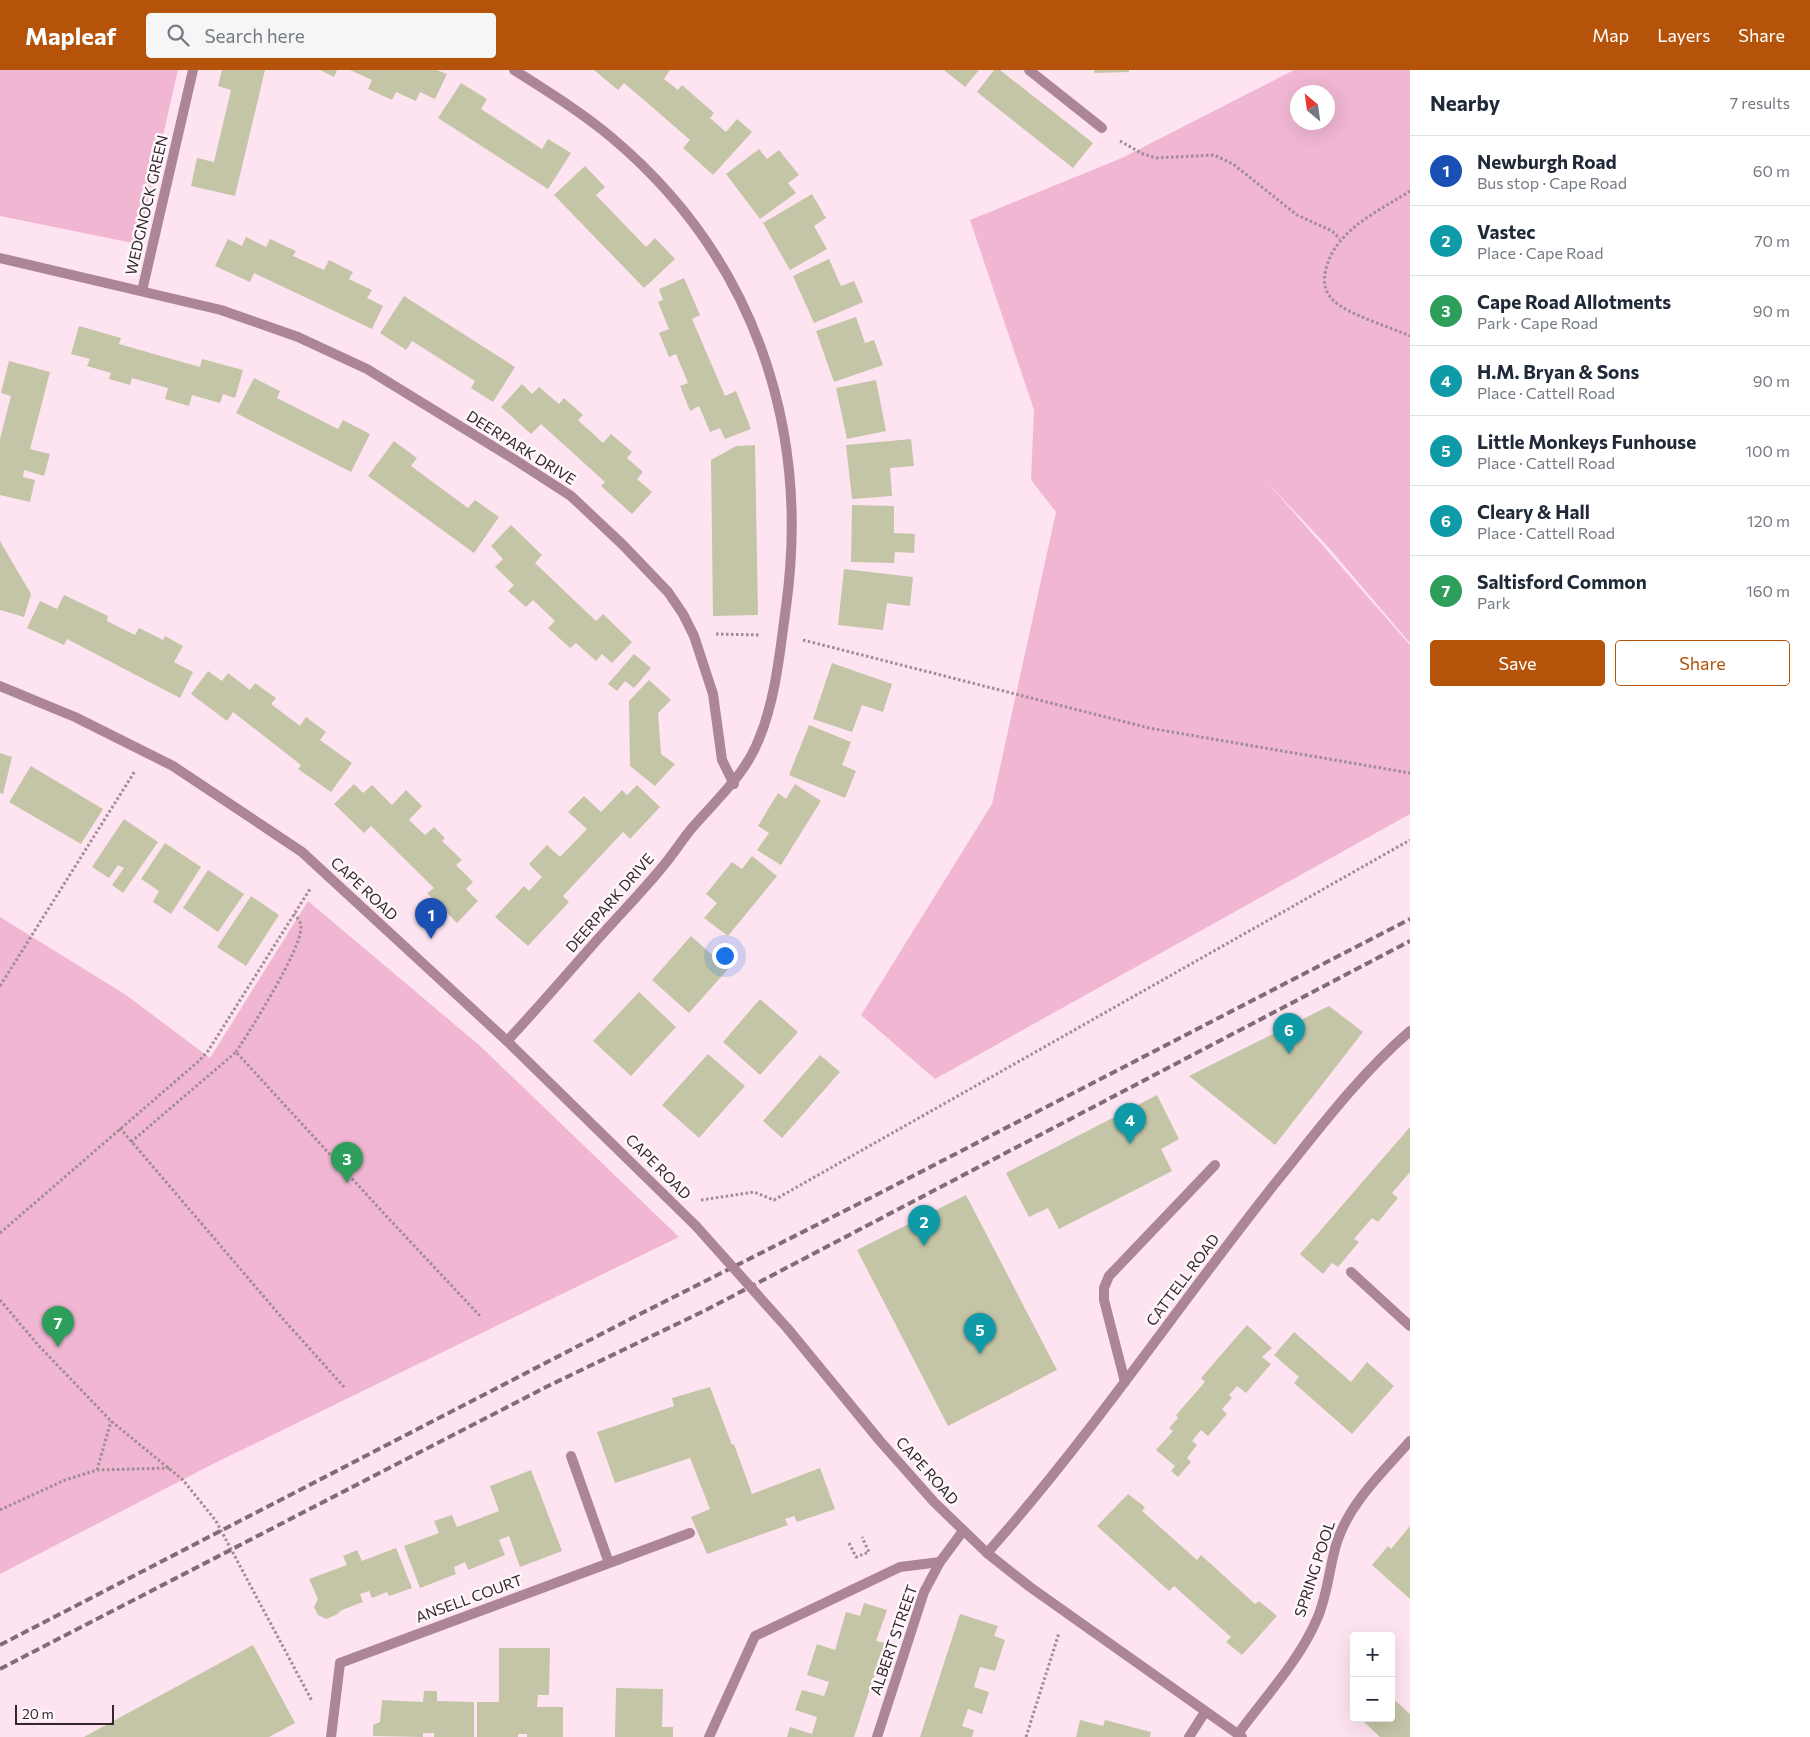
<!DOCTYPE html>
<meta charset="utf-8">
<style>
:root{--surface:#fff;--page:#f6f6f7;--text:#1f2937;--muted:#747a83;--line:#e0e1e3;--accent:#b45309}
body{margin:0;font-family:Commissioner,sans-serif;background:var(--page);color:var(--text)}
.controls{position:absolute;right:15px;bottom:15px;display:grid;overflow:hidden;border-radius:5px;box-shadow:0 5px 20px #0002}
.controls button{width:45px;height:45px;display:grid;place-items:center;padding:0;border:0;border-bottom:1px solid var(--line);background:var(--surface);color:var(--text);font:25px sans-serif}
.compass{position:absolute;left:1290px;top:15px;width:45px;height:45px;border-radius:50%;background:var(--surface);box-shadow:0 5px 20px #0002;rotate:331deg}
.scale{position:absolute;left:15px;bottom:12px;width:99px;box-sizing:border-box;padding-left:5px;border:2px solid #33272d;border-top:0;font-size:14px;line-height:18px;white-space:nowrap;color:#33272d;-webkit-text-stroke:4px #fef8fb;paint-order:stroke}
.you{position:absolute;left:724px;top:885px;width:18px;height:18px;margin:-12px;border:4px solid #fff;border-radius:50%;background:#1a73e8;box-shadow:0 0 0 8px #1a73e833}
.badge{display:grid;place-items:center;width:32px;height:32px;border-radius:50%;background:var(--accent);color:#fff;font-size:16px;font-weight:700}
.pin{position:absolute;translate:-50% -41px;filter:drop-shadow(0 1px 2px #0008)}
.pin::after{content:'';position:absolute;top:26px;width:18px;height:15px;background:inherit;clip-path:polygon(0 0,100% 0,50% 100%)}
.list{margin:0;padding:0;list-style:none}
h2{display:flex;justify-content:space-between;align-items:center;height:65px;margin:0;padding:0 20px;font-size:21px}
h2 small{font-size:16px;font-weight:400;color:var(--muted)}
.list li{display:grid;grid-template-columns:32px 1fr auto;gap:15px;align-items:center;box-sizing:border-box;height:70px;padding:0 20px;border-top:1px solid var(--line)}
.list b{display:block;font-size:19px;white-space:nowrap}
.list p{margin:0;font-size:16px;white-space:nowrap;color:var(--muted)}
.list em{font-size:16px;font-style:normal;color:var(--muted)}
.actions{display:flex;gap:10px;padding:15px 20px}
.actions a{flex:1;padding:11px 0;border:1px solid var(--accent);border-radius:5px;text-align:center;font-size:18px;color:var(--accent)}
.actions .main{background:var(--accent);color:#fff}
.icon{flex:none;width:28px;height:28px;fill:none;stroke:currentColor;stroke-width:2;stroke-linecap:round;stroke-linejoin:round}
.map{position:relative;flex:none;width:1410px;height:1667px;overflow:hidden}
header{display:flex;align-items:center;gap:30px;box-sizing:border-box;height:70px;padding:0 25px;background:var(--accent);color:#fff}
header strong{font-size:24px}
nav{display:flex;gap:28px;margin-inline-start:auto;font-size:18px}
.search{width:350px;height:45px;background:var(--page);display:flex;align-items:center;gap:12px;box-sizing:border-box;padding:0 18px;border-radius:5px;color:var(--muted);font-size:19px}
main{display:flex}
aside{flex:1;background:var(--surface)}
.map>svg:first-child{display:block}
</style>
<header>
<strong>Mapleaf</strong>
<div class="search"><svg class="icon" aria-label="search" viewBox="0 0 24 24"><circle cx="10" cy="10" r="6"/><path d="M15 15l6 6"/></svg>Search here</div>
<nav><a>Map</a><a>Layers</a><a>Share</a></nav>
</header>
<main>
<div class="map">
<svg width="1410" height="1667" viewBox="0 0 1410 1667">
<rect width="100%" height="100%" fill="#fee4f0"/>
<!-- green -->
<path fill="#f0b6d2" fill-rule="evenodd" d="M 0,0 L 178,0 L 138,174 L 0,146 Z
M 1294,0 L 1410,0 L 1410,573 L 1329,478 L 1267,412 L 1410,575 L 1410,744 L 935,1009 L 861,945 L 992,734 L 1056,442 L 1031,410 L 1034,340 L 970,150 L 1122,88 ZM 1298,22 L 1328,22 L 1328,52 L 1298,52 Z
M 308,831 L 479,975 L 679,1167 L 211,1395 L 0,1504 L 0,847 L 126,925 L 210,988 Z"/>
<!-- building -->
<path fill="#c4c5a7" d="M 222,0 L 265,0 L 235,126 L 191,116 L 197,88 L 214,92 L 231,20 L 218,16 Z
M 320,0 L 337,0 L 334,7 Z
M 350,0 L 437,0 L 447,4 L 435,29 L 420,22 L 416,31 L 396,22 L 392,30 L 368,19 L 372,10 Z
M 594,0 L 670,0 L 664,9 L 678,20 L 682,15 L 714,43 L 710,48 L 726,62 L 737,49 L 752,62 L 713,105 L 683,78 L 690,70 L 659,43 L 624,13 L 618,20 Z
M 944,0 L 979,0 L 965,17 Z
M 994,0 L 1000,0 L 1093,73 L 1073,98 L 977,22 Z
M 1094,0 L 1129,0 L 1129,2 L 1095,3 Z
M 461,13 L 487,29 L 481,39 L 542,79 L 548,69 L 571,83 L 548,119 L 438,48 Z
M 759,79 L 767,89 L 779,80 L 799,105 L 788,113 L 796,123 L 760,149 L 726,104 Z
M 585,96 L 605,117 L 596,125 L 646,177 L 655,168 L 675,189 L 644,218 L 554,125 Z
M 812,124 L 826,148 L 814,156 L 827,179 L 790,200 L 763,153 Z
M 246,167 L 266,177 L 270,169 L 296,181 L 293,186 L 324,200 L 329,190 L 353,202 L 349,209 L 372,220 L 367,228 L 383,236 L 372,259 L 254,203 L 250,212 L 215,196 L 228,169 L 242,176 Z
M 829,189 L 841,216 L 854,211 L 863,232 L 814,253 L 793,206 Z
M 684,208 L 700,245 L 692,249 L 725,326 L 736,321 L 751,359 L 725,369 L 720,358 L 710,362 L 699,336 L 690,341 L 680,316 L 688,313 L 676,284 L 669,287 L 659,263 L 669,259 L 658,232 L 663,230 L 659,219 Z
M 404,226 L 515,297 L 493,332 L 471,318 L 475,311 L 412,271 L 406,280 L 380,263 Z
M 856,247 L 865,273 L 874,270 L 883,295 L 834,312 L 816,261 Z
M 79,256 L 121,268 L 119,274 L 200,297 L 202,289 L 243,300 L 235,328 L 223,324 L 220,333 L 192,325 L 189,336 L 165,329 L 168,318 L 132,308 L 130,315 L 109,309 L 111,303 L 87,296 L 90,289 L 71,284 Z
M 9,291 L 50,302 L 30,379 L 50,384 L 44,406 L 24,400 L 23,407 L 35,410 L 30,432 L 0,425 L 0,369 L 11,326 L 1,323 Z
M 254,308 L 280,321 L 277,328 L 338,359 L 343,350 L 370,364 L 351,402 L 236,343 Z
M 876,310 L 886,361 L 847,369 L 836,318 Z
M 522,314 L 532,324 L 539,317 L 559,334 L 564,328 L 583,345 L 578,350 L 603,373 L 611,364 L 632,382 L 627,388 L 643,402 L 637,409 L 652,422 L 632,444 L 601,416 L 605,412 L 541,354 L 531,364 L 501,337 Z
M 911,369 L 914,396 L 890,398 L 892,426 L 852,429 L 846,375 Z
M 394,371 L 417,388 L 411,396 L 468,438 L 475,430 L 499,447 L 474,483 L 368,406 Z
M 755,375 L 758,545 L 713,546 L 711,390 L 736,376 Z
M 852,435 L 894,436 L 894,463 L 915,464 L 914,483 L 895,482 L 894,493 L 851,492 Z
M 511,455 L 542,485 L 535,493 L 596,551 L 603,544 L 632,572 L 612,593 L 602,584 L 596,591 L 576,573 L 570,578 L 548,558 L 555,551 L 533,530 L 526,537 L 508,521 L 514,515 L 495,497 L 503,489 L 491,476 Z
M 0,471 L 31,524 L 24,547 L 0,540 Z
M 844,499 L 913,507 L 910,536 L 887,533 L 883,560 L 838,555 Z
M 64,525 L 108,546 L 107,551 L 135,565 L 139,558 L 163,570 L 165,566 L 183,576 L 174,592 L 193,602 L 180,628 L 67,569 L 64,575 L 27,558 L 40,531 L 57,539 Z
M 634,584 L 651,598 L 634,618 L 625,611 L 617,621 L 608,614 Z
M 832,593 L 892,614 L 883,642 L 862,635 L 852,662 L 813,649 Z
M 208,601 L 222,611 L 228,603 L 250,620 L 255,613 L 276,628 L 271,634 L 300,656 L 306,647 L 326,662 L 320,670 L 352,693 L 331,722 L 298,699 L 301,695 L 233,642 L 227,651 L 191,624 Z
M 649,610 L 671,630 L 658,643 L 661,684 L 675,694 L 655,716 L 630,696 L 629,631 Z
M 809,655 L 851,672 L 842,695 L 856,701 L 845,728 L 789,705 Z
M 0,683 L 12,687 L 3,724 L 0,723 Z
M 31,696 L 103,739 L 81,774 L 9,732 Z
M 354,714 L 363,723 L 372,715 L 392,735 L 406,720 L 422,736 L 409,750 L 425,765 L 434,757 L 445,768 L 442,771 L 462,790 L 456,795 L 473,812 L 466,819 L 478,831 L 457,853 L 427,823 L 434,818 L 371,756 L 364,763 L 334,734 Z
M 795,714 L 821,731 L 781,795 L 757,780 L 769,763 L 758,756 L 778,723 L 786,729 Z
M 637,715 L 660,737 L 630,769 L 623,762 L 563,826 L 569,832 L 528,876 L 495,847 L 524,816 L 529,821 L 542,807 L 529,794 L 547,775 L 560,787 L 587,759 L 568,742 L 584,726 L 601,742 L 622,720 L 627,725 Z
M 124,749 L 158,772 L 123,823 L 112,815 L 124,798 L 118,795 L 109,808 L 92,797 Z
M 165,773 L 201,797 L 171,844 L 153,832 L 159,821 L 141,809 Z
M 752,786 L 777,806 L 728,866 L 704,848 L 717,833 L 706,824 L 732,792 L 742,799 Z
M 208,800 L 244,824 L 218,862 L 183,838 Z
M 251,826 L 279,845 L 246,896 L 217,877 Z
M 691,866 L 728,899 L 689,943 L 652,910 Z
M 639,922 L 676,957 L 631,1006 L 593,971 Z
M 760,929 L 798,962 L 760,1005 L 723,972 Z
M 1329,936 L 1363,962 L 1275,1075 L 1189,1006 Z
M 708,984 L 745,1016 L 699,1068 L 662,1035 Z
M 820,985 L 840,1002 L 782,1068 L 763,1051 Z
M 1157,1025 L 1179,1069 L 1161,1079 L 1172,1101 L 1059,1159 L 1048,1138 L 1029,1147 L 1006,1103 Z
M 1410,1057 L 1410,1102 L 1392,1123 L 1398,1128 L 1378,1152 L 1372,1148 L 1354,1169 L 1359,1172 L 1338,1197 L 1332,1193 L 1323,1204 L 1300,1184 Z
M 966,1125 L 1057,1300 L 948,1356 L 857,1180 Z
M 1247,1255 L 1272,1278 L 1262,1287 L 1271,1294 L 1246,1323 L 1237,1316 L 1229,1325 L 1232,1328 L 1222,1339 L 1227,1344 L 1208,1366 L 1201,1360 L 1192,1371 L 1197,1375 L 1187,1388 L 1191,1392 L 1178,1407 L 1171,1401 L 1175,1396 L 1156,1380 L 1173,1361 L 1169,1358 L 1178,1348 L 1176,1345 L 1205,1312 L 1201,1308 Z
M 1294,1262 L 1351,1312 L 1367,1292 L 1394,1316 L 1352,1364 L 1294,1313 L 1299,1307 L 1274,1285 Z
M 710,1317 L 732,1375 L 734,1374 L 752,1424 L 820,1398 L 835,1439 L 797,1452 L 794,1446 L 785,1449 L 788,1455 L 707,1484 L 691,1447 L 710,1439 L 690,1388 L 615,1413 L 597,1362 L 674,1336 L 672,1328 Z
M 531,1400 L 562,1481 L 520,1497 L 509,1466 L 499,1470 L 505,1485 L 468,1500 L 465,1492 L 454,1497 L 456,1504 L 420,1518 L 404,1476 L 439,1463 L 434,1451 L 452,1445 L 457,1457 L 499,1441 L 490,1416 Z
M 1128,1424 L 1145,1437 L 1142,1441 L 1197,1490 L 1201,1485 L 1255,1534 L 1259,1531 L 1277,1546 L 1242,1585 L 1226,1572 L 1231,1567 L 1174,1516 L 1169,1521 L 1097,1456 Z
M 1410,1456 L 1410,1529 L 1372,1495 L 1388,1476 L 1391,1479 Z
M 396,1478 L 412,1518 L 389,1526 L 387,1522 L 372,1528 L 369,1521 L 360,1524 L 363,1532 L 342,1540 L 336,1545 L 326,1549 L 318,1545 L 314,1537 L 318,1529 L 309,1509 L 347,1495 L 343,1486 L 357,1480 L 362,1491 Z
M 864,1533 L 887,1540 L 876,1571 L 885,1573 L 854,1667 L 787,1667 L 790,1657 L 812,1664 L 817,1647 L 795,1640 L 802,1620 L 824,1626 L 829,1612 L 807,1605 L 817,1574 L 835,1580 L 846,1542 L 860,1546 Z
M 960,1544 L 998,1556 L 994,1566 L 1005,1570 L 995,1601 L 980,1597 L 974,1617 L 989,1622 L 982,1644 L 968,1639 L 962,1656 L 974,1660 L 972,1667 L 920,1667 Z
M 253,1575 L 295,1653 L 269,1667 L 84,1667 Z
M 499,1578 L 550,1578 L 549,1625 L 538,1625 L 537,1637 L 563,1637 L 563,1667 L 527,1667 L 527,1664 L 518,1664 L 518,1667 L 477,1667 L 477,1632 L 499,1632 Z
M 616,1618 L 663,1619 L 662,1657 L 673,1657 L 673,1667 L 615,1667 Z
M 424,1621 L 437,1621 L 437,1631 L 474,1632 L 474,1667 L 434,1667 L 434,1663 L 423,1663 L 423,1667 L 373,1666 L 373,1655 L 380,1652 L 382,1630 L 423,1632 Z
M 1391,1627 L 1410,1644 L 1410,1667 L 1380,1667 L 1360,1648 L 1391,1648 Z
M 1080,1650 L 1103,1656 L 1105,1650 L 1151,1662 L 1150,1667 L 1076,1667 Z"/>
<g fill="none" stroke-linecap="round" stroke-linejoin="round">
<!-- path -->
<path stroke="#a08c95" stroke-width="3" stroke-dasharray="2.5 2.5" stroke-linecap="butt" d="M 1120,71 L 1143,84 L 1156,88 L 1214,85 L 1233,94 L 1297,145 L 1332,161 L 1340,169
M 1410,121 C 1379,141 1335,160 1326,199 C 1323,211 1324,222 1334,231 C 1349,245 1390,257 1410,266
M 716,564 L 760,565
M 803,570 L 1149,658 L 1410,703
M 0,916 L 135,701
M 236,982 C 250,961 302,878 301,857 C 301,852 297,847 294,844
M 120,1058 L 283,1249 L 345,1318
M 131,1072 L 236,982 L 390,1150 L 480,1246
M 701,1130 L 754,1122 L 774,1130 L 1410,770
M 0,1163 L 200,990 L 208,981 L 310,819
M 0,1230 L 39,1276 L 111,1351 L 183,1410 L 216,1451 L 312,1631
M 97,1400 L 111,1351
M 0,1440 L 65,1410 L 97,1400 L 170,1398
M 849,1473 L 856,1487 L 869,1482 L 862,1467
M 1026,1667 L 1059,1563"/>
<!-- service -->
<path stroke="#ac8698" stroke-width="10" d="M 1029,0 L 1102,58
M 1125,1312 L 1104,1230 L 1104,1218 L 1109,1206 L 1215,1095
M 571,1386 L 609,1493
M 340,1593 L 690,1463
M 709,1667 L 755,1566 L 900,1497 L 940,1492"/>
<!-- minor -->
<path stroke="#ac8698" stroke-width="10" d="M 0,188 L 221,240 L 298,267 L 367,299 L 512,388 L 571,426 L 623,475 L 668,522 L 683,544 L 694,566 L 713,624 L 722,690 L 734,714
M 142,221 L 193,0
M 507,971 C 538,938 567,904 597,870 C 619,845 643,821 664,795 C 674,783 682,770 692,758 C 717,729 745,705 759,669 C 776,628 780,580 786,537 C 811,355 753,186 611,67 C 581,42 547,21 514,0
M 1351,1202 L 1410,1256
M 987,1483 C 1092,1365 1179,1234 1277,1111 C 1319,1059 1359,1005 1410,961
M 1238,1664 C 1265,1627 1299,1591 1317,1549 C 1328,1524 1329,1497 1337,1472 C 1350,1432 1383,1402 1410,1371
M 331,1667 L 340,1593
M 877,1667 L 924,1522 L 940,1492 L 963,1461
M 1189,1667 L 1205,1642"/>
<!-- tertiary -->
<path stroke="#ac8698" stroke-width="10" d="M 0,616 L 75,647 L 173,696 L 302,782 L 507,971 L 696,1156
M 788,1259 L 880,1371 L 934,1432 L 987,1483 L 1030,1517 L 1242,1667"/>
<!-- rail -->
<path stroke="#7f6e76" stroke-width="4" stroke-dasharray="8 4" stroke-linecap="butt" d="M 0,1575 L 642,1243 L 878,1124 L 1410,849
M 0,1599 L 546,1317 L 706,1240 L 1410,871"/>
<!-- tertiary-bridge -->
<path stroke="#ac8698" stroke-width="10" d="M 696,1156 L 788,1259"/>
</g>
<g text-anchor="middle" stroke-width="5" stroke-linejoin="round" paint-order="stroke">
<!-- street labels -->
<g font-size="15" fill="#33272d" stroke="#fef8fb">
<text transform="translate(147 135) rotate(-77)" y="5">WEDGNOCK GREEN</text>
<text transform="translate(521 378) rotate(32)" y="5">DEERPARK DRIVE</text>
<text transform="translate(364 819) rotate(43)" y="5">CAPE ROAD</text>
<text transform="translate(610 833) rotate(-49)" y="5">DEERPARK DRIVE</text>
<text transform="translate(658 1097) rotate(45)" y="5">CAPE ROAD</text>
<text transform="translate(1183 1210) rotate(-53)" y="5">CATTELL ROAD</text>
<text transform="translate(927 1401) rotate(48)" y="5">CAPE ROAD</text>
<text transform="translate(1315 1499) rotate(-72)" y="5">SPRING POOL</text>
<text transform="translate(469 1529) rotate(-20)" y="5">ANSELL COURT</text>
<text transform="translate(894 1570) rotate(-71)" y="5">ALBERT STREET</text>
</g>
</g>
</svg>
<div class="controls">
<button>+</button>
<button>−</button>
</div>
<svg class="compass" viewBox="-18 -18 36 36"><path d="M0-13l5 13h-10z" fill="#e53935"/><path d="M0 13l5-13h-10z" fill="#747a83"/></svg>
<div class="scale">20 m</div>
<div class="you"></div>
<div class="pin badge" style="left:431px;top:869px;background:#1a4fb4">1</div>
<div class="pin badge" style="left:924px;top:1176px;background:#0f9aa8">2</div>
<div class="pin badge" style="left:347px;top:1113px;background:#2e9e5b">3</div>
<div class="pin badge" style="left:1130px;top:1074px;background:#0f9aa8">4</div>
<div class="pin badge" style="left:980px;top:1284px;background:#0f9aa8">5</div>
<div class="pin badge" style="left:1289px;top:984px;background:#0f9aa8">6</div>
<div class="pin badge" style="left:58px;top:1277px;background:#2e9e5b">7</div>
</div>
<aside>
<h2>Nearby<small>7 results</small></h2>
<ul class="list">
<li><span class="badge" style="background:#1a4fb4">1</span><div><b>Newburgh Road</b><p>Bus stop · Cape Road</p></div><em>60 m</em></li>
<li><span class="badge" style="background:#0f9aa8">2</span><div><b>Vastec</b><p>Place · Cape Road</p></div><em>70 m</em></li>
<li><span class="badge" style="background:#2e9e5b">3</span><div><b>Cape Road Allotments</b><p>Park · Cape Road</p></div><em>90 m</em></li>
<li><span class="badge" style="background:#0f9aa8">4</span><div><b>H.M. Bryan &amp; Sons</b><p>Place · Cattell Road</p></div><em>90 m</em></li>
<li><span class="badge" style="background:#0f9aa8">5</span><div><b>Little Monkeys Funhouse</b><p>Place · Cattell Road</p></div><em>100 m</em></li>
<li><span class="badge" style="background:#0f9aa8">6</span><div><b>Cleary &amp; Hall</b><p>Place · Cattell Road</p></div><em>120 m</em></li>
<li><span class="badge" style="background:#2e9e5b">7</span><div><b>Saltisford Common</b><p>Park</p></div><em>160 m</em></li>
</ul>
<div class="actions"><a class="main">Save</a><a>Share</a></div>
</aside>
</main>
